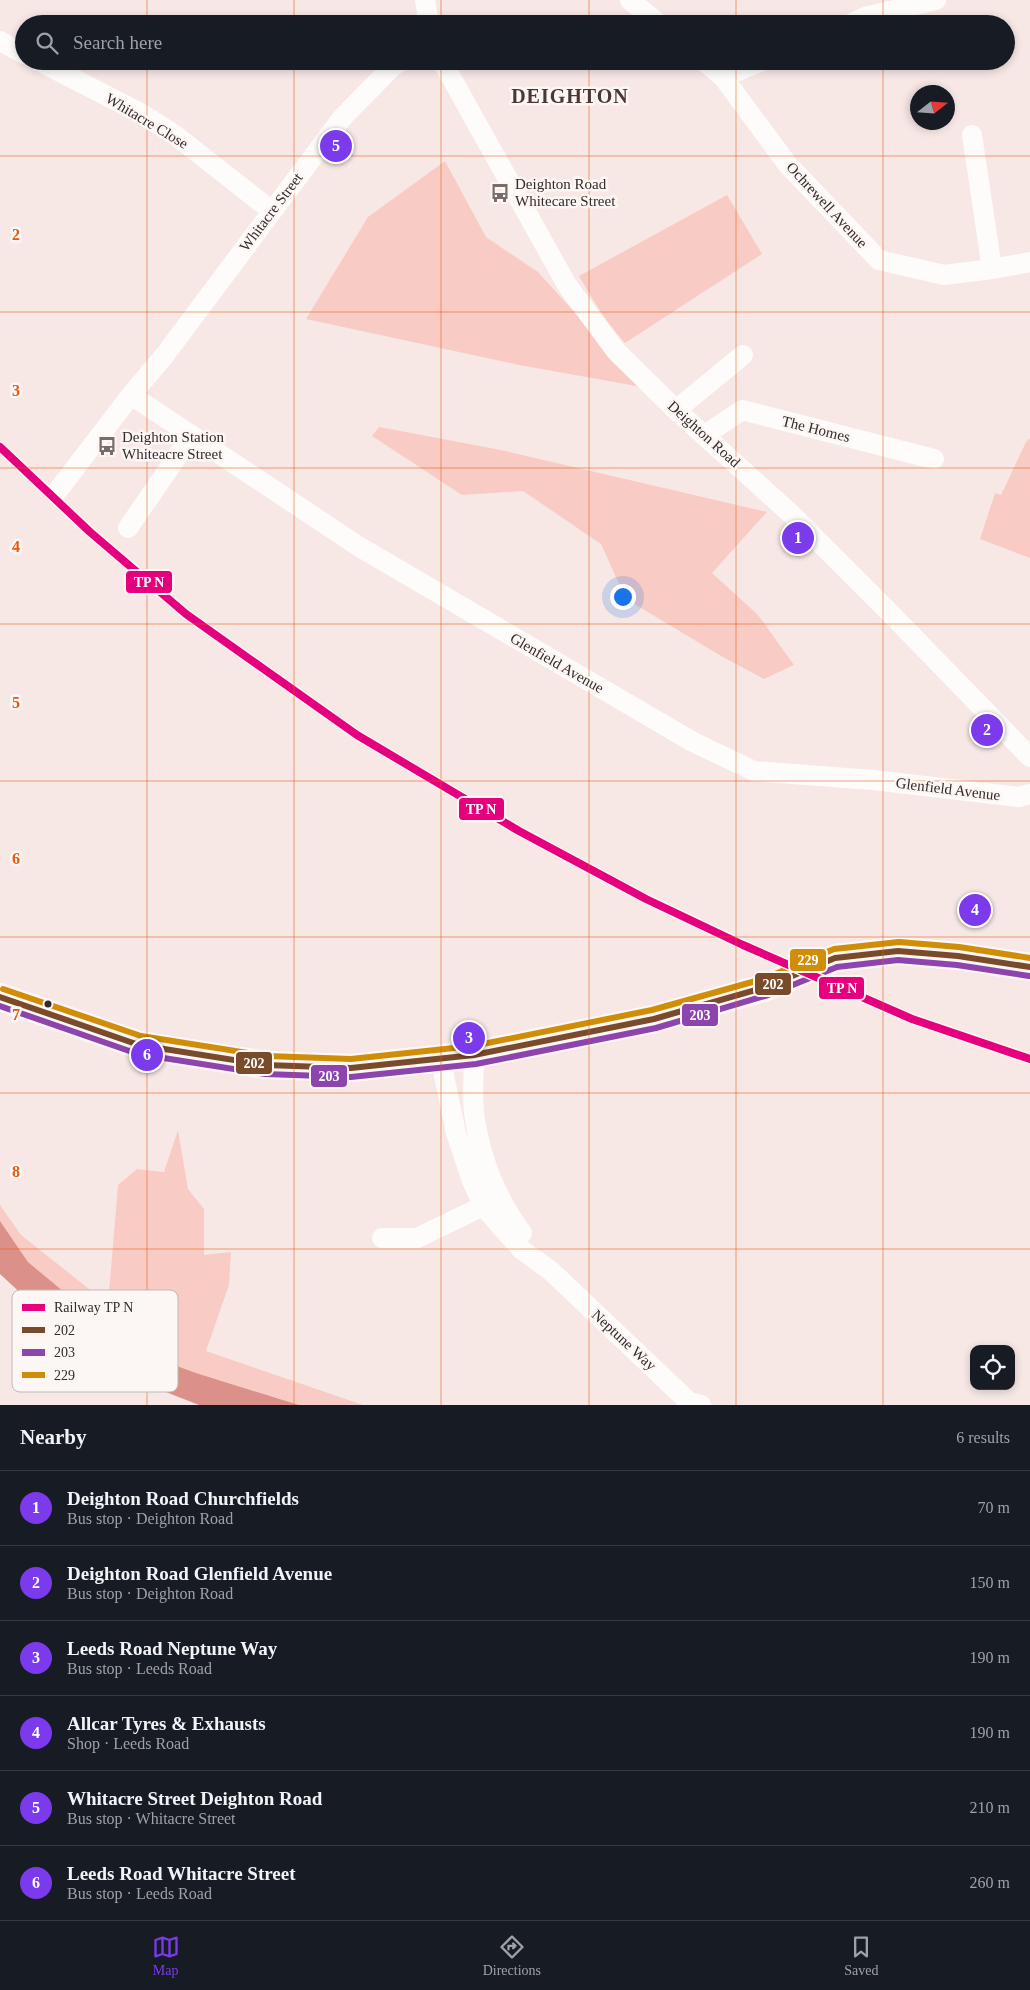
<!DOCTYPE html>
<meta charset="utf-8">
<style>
:root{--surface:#171b24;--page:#242831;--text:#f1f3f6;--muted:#9ea1a6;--line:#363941;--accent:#7c3aed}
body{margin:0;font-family:"Times New Roman",serif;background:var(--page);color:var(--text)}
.controls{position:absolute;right:15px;bottom:15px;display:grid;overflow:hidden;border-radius:10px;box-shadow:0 2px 8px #0003}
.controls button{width:45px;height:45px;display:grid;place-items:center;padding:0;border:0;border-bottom:1px solid var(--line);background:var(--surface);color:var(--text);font:25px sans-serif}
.compass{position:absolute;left:910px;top:85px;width:45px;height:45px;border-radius:50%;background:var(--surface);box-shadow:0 2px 8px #0003;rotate:73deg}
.you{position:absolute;left:622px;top:596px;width:18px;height:18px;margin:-12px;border:4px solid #fff;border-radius:50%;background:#1a73e8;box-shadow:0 0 0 8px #1a73e833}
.badge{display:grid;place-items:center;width:32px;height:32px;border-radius:50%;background:var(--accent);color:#fff;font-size:16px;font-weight:700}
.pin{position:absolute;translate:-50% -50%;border:2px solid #fff;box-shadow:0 1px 5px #0006}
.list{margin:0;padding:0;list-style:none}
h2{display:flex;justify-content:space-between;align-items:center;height:65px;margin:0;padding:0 20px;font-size:21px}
h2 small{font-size:16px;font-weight:400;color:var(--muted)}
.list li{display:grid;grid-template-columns:32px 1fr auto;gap:15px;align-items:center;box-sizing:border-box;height:75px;padding:0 20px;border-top:1px solid var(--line)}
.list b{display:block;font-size:19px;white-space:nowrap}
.list p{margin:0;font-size:16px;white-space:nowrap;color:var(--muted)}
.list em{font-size:16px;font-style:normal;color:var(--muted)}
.icon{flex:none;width:28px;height:28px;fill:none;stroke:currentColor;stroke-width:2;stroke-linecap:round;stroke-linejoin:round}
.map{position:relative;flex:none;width:1030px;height:1405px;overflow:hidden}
.search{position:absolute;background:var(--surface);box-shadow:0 2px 8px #0003;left:15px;right:15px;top:15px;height:55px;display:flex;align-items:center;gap:12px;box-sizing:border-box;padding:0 18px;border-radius:28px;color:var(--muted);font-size:19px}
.sheet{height:515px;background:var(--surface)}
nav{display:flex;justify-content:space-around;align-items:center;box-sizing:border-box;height:70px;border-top:1px solid var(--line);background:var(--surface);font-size:14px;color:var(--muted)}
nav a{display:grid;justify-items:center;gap:2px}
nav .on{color:var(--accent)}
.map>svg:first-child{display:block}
</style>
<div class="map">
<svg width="1030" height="1405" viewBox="0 0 1030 1405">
<rect width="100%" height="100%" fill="#f7e8e6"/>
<!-- green -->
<path fill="#f9cbc5" d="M 445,161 L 486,237 L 538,272 L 642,387 L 519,365 L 306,319 L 368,217 Z
M 727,195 L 762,254 L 625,343 C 606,322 593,300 579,276 Z
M 379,427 L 501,450 L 767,512 L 712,573 L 758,615 L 794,665 L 764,679 L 721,656 L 626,599 L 601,544 L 523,491 L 462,495 L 372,436 Z
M 1030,438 L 1030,558 L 980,539 L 995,493 L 1001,495 L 1026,442 Z
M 178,1130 L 188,1189 L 204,1209 L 204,1255 L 231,1252 L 229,1285 L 206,1351 L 363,1405 L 299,1405 L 196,1373 L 166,1362 L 93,1316 L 28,1262 L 0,1221 L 0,1205 L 21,1235 L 108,1304 L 118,1185 L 137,1169 L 164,1172 Z"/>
<!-- water -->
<path fill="#db9189" d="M 0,1221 L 28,1262 L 93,1316 L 114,1331 L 166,1362 L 196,1373 L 299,1405 L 199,1405 L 148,1385 L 123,1373 L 83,1345 L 41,1312 L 0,1274 Z"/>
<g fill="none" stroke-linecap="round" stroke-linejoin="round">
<!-- minor -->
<path stroke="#fefcfb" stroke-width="20" d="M 425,0 L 429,24
M 630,0 L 659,24
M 850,24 L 865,17 L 936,0
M 0,41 L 24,54
M 39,61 L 142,114 L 175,135 L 272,211
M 442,61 L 567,285 L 616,351 L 676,410 L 791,514 L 891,614 L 1030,757
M 704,61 L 723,77 L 788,165 L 879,260 L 944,275 L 992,269 L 1030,262
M 723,77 L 762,61
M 972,135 L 992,269
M 131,395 L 358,546 L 693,742 L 754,771 L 873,780 L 1019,797 L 1030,794
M 676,410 L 743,355
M 705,435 L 742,410 L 934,459
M 56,493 L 131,395 L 164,356 L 342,118 L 393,66 L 401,61
M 128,528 L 192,435
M 474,1055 C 474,1074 472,1094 474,1113 C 480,1157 496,1198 522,1233
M 443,1059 L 444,1076 L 456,1133 L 471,1178 L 483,1206 L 522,1250 L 551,1271 L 689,1402 L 701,1405
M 382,1238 L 417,1238 L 483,1206 L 492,1202 L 491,1200"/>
<!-- primary -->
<path stroke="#fefcfb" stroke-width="28" d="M 0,997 L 139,1045 L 266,1065 L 351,1068 L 474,1055 L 654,1019 L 766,987 L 835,958 L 898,951 L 958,956 L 1030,967"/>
<!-- bus-1 casing -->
<g stroke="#fcf6f5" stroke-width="10">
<path id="bus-1" d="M 0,997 L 139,1045 L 266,1065 L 351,1068 L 474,1055 L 654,1019 L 766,987 L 835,958 L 898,951 L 958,956 L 1030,967"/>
</g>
<!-- bus-2 casing -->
<g stroke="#fcf6f5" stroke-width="10">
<path id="bus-2" d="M 0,1006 L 138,1054 L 265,1074 L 351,1077 L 476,1064 L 656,1028 L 768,995 L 837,967 L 898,960 L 957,965 L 1029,976"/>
</g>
<!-- bus-3 casing -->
<g stroke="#fcf6f5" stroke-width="10">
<path id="bus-3" d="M 3,989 L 141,1036 L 267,1056 L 351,1059 L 473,1046 L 652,1010 L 763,979 L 834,949 L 899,942 L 959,947 L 1030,958"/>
</g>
<!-- bus-1 -->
<use href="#bus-1" stroke="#7a4b2a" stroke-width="6"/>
<!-- bus-2 -->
<use href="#bus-2" stroke="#8e44ad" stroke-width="6"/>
<!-- bus-3 -->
<use href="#bus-3" stroke="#d08d08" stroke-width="6"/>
<!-- rail-1 casing -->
<g stroke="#fcf6f5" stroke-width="11">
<path id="rail-1" d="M 0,447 L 90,532 L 186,614 L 357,735 L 519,831 L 646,899 L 743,945 L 912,1019 L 1030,1059"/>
</g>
<!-- rail-1 -->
<use href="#rail-1" stroke="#e5007d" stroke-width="8"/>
</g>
<!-- grid -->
<path fill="none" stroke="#e8590c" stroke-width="1" stroke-opacity="0.55" d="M 147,0 L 147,24M 294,0 L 294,24M 441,0 L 441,24M 589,0 L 589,24M 736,0 L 736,24M 883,0 L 883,24M 147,61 L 147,1405M 294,61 L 294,1405M 441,61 L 441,1405M 589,61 L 589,1405M 736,61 L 736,1405M 883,61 L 883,1405M 0,156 L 1030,156M 0,312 L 1030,312M 0,468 L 1030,468M 0,624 L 1030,624M 0,781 L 1030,781M 0,937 L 1030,937M 0,1093 L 1030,1093M 0,1249 L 1030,1249"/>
<!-- icons -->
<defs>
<g id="bus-bare" transform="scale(1.5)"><path d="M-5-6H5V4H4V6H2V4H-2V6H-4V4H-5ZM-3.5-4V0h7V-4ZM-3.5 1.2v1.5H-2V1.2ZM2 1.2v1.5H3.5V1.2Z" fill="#796d6b" stroke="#fcf6f5" stroke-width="2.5" paint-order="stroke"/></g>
</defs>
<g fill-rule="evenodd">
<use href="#bus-bare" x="500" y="193"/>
<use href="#bus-bare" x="107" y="446"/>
</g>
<!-- markers -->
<circle fill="#352b29" stroke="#fcf6f5" stroke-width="2" cx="48" cy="1004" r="4.5"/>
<g text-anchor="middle" stroke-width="5" stroke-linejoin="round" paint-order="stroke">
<!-- street labels -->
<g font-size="15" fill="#352b29" stroke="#fcf6f5">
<text transform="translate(147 121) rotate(31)" y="5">Whitacre Close</text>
<text transform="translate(827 205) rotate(47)" y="5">Ochrewell Avenue</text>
<text transform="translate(271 212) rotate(-53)" y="5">Whitacre Street</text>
<text transform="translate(816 429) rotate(14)" y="5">The Homes</text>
<text transform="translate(704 434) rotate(42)" y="5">Deighton Road</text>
<text transform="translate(557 663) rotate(30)" y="5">Glenfield Avenue</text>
<text transform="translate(948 789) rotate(7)" y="5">Glenfield Avenue</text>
<text transform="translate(624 1340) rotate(43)" y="5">Neptune Way</text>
</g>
<!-- poi labels -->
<g font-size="15" fill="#352b29" stroke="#fcf6f5" text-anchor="start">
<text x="515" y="189">Deighton Road<tspan x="515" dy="17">Whitecare Street</tspan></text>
<text x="122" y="442">Deighton Station<tspan x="122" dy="17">Whiteacre Street</tspan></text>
</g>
<!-- district labels -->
<g font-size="20" font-weight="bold" letter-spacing="1" fill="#4c3734" stroke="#fcf6f5">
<text x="570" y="103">DEIGHTON</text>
</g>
</g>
<!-- legend -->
<rect x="12" y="1290" width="166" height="102" rx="8" fill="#fcf6f5" stroke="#c0b9b8" stroke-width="1"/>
<rect x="22" y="1304" width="23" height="7" fill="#e5007d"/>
<rect x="22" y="1327" width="23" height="6" fill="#7a4b2a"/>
<rect x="22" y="1349" width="23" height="7" fill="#8e44ad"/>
<rect x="22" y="1372" width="23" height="6" fill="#d08d08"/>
<g font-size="14" fill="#352b29">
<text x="54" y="1312">Railway TP N</text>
<text x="54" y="1335">202</text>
<text x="54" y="1357">203</text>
<text x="54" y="1380">229</text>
</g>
<g font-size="16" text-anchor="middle" font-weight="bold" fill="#e8590c" stroke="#fcf6f5" stroke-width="5" stroke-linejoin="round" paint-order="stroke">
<text x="16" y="240">2</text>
<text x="16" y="396">3</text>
<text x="16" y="552">4</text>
<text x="16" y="708">5</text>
<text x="16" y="864">6</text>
<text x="16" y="1020">7</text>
<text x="16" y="1177">8</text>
</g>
<g stroke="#fcf6f5" stroke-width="2">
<rect x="125" y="570" width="48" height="24" rx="5" fill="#e5007d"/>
<rect x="458" y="797" width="47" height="24" rx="5" fill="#e5007d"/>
<rect x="789" y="948" width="38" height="24" rx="5" fill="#d08d08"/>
<rect x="754" y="972" width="38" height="24" rx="5" fill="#7a4b2a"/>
<rect x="818" y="976" width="47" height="24" rx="5" fill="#e5007d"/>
<rect x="681" y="1003" width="38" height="24" rx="5" fill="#8e44ad"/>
<rect x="235" y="1051" width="38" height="24" rx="5" fill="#7a4b2a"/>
<rect x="310" y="1064" width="38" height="24" rx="5" fill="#8e44ad"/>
</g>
<g font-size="14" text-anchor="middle" font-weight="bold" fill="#fff">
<text x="149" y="587">TP N</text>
<text x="481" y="814">TP N</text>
<text x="808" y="965">229</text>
<text x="773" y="989">202</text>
<text x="842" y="993">TP N</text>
<text x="700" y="1020">203</text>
<text x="254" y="1068">202</text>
<text x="329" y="1081">203</text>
</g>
</svg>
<div class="controls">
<button><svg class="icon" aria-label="locate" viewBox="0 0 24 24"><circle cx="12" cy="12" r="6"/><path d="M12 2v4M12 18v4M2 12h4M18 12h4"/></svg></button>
</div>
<svg class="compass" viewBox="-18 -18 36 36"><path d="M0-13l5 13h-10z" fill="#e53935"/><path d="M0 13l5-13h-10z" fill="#9ea1a6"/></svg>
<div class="you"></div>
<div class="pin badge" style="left:798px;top:538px">1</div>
<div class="pin badge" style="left:987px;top:730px">2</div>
<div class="pin badge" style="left:469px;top:1038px">3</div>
<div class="pin badge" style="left:975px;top:910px">4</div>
<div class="pin badge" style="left:336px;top:146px">5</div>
<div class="pin badge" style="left:147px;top:1055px">6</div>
<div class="search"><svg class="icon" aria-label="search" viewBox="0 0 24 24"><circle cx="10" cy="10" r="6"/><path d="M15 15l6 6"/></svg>Search here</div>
</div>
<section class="sheet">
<h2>Nearby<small>6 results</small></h2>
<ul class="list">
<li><span class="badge">1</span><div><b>Deighton Road Churchfields</b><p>Bus stop · Deighton Road</p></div><em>70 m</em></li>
<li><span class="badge">2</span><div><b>Deighton Road Glenfield Avenue</b><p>Bus stop · Deighton Road</p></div><em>150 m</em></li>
<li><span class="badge">3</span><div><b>Leeds Road Neptune Way</b><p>Bus stop · Leeds Road</p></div><em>190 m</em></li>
<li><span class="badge">4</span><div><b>Allcar Tyres &amp; Exhausts</b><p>Shop · Leeds Road</p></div><em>190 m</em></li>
<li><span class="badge">5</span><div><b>Whitacre Street Deighton Road</b><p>Bus stop · Whitacre Street</p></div><em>210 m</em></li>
<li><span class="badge">6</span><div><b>Leeds Road Whitacre Street</b><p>Bus stop · Leeds Road</p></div><em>260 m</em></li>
</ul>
</section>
<nav>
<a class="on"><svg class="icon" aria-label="map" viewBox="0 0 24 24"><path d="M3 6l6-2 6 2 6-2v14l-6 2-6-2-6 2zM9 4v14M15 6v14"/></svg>Map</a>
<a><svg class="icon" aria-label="directions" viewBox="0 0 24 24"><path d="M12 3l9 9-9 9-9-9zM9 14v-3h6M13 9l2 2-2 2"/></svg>Directions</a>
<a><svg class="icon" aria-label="saved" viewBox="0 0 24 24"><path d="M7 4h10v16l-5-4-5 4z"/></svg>Saved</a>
</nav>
